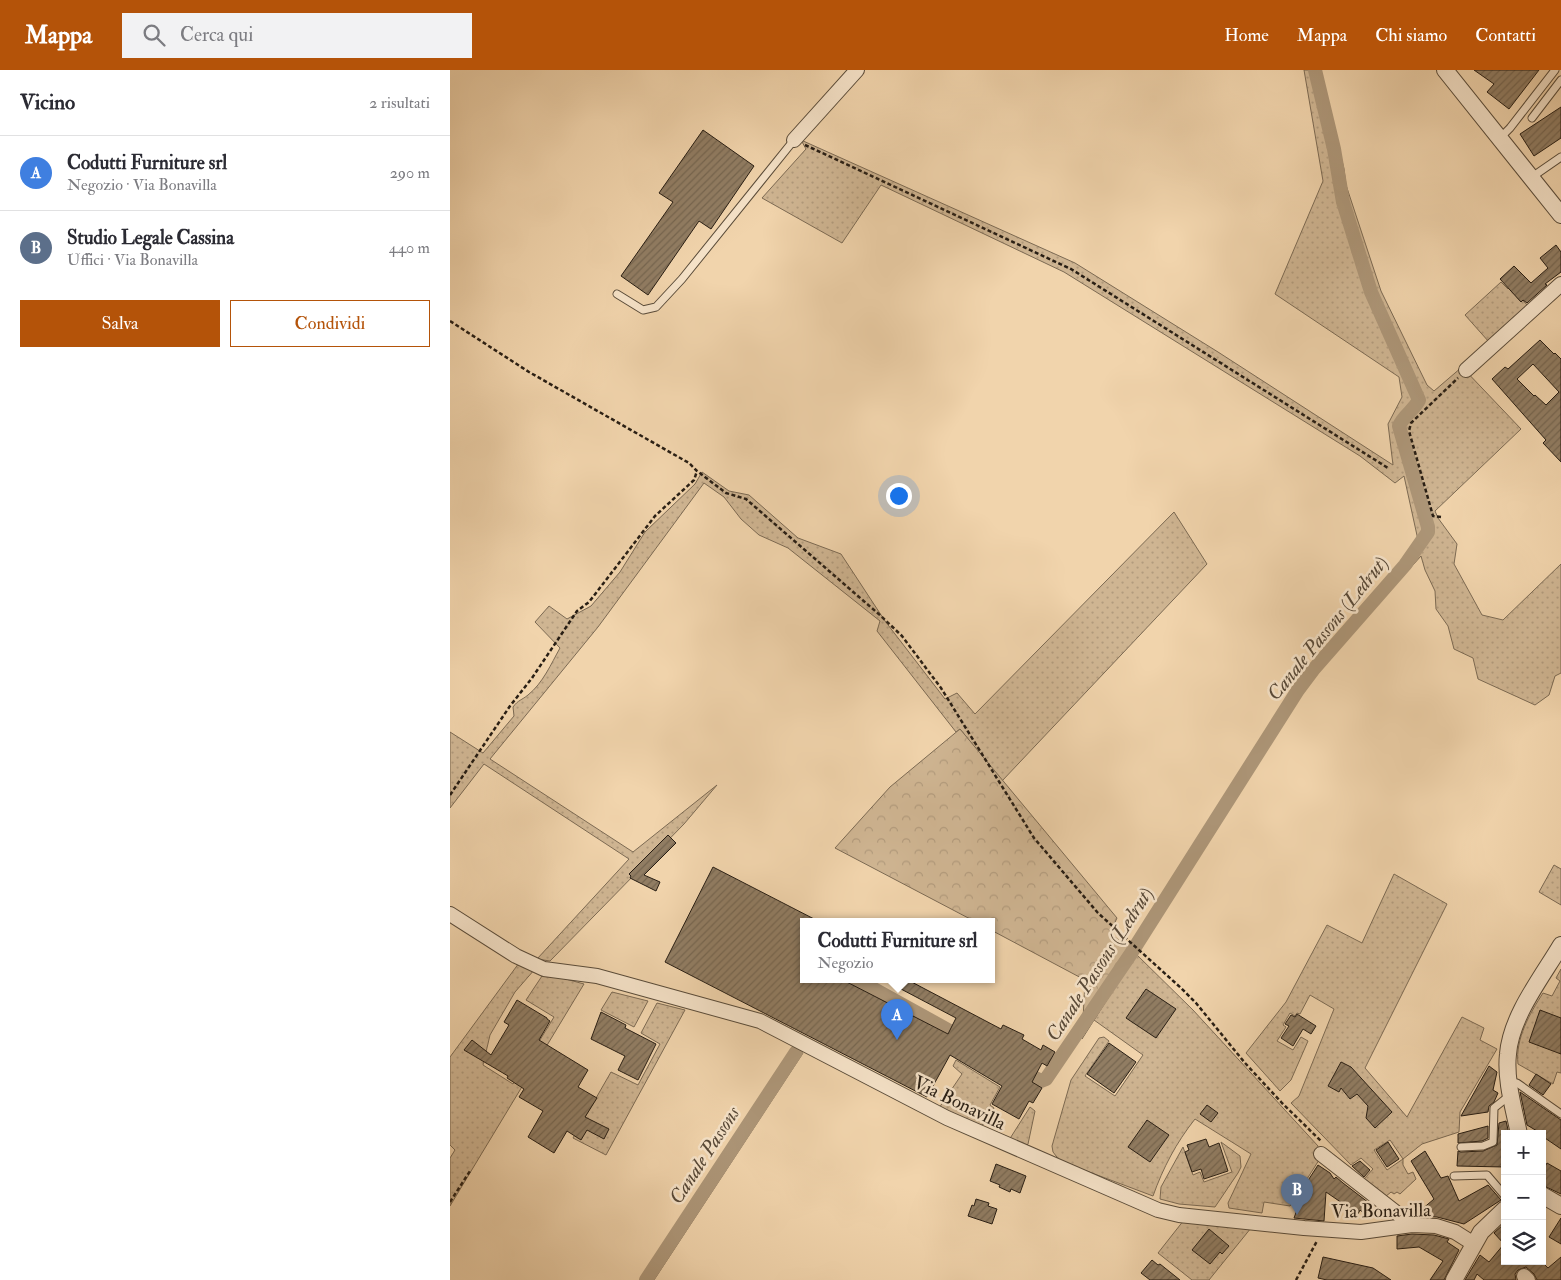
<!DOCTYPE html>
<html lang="it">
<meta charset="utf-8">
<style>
:root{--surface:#fff;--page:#f2f2f3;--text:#2b2b33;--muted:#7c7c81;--line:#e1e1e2;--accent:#b45309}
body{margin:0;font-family:"IM FELL Double Pica",serif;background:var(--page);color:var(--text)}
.controls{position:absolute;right:15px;bottom:15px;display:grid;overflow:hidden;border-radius:0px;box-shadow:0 2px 12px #0003}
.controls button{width:45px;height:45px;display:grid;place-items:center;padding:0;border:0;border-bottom:1px solid var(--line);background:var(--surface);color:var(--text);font:25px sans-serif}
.you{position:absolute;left:448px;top:425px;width:18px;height:18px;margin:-12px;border:4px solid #fff;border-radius:50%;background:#1a73e8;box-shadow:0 0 0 8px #1a73e833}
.badge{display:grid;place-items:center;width:32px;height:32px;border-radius:50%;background:var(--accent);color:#fff;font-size:16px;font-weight:700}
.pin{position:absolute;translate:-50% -41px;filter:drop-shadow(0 1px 2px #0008)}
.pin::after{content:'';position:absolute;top:26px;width:18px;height:15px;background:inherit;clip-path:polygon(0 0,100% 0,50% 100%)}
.popup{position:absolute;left:350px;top:848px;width:195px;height:65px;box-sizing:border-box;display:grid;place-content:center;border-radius:0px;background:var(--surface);filter:drop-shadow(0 1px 4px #0005);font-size:16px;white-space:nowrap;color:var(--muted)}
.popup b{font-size:19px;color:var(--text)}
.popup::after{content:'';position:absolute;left:50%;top:100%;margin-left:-10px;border:10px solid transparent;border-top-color:var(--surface)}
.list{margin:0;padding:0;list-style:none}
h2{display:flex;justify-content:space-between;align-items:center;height:65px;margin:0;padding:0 20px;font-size:21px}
h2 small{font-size:16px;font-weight:400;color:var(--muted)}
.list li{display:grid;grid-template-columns:32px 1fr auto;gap:15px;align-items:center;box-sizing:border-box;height:75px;padding:0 20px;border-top:1px solid var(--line)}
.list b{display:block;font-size:19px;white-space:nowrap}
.list p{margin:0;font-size:16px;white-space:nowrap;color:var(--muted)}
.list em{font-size:16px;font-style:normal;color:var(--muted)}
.actions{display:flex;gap:10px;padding:15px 20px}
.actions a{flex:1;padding:11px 0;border:1px solid var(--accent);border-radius:0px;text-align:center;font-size:18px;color:var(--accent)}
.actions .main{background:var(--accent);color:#fff}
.icon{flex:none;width:28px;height:28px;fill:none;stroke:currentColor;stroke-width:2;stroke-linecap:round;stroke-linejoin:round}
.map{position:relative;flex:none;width:1111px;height:1210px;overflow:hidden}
header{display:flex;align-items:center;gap:30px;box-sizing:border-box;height:70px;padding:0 25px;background:var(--accent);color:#fff}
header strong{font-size:24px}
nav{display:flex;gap:28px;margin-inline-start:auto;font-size:18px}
.search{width:350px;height:45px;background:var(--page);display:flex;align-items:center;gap:12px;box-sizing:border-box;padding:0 18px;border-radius:0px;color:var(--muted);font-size:19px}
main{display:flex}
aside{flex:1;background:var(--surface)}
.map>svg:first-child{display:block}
</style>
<header>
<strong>Mappa</strong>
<div class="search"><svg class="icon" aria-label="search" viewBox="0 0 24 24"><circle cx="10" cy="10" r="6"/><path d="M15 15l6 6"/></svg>Cerca qui</div>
<nav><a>Home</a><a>Mappa</a><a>Chi siamo</a><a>Contatti</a></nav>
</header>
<main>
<aside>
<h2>Vicino<small>2 risultati</small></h2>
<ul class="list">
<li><span class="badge" style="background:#3f7fe0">A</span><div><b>Codutti Furniture srl</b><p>Negozio · Via Bonavilla</p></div><em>290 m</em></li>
<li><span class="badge" style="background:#5c6f8a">B</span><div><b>Studio Legale Cassina</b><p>Uffici · Via Bonavilla</p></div><em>440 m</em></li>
</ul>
<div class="actions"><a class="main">Salva</a><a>Condividi</a></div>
</aside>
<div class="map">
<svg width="1111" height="1210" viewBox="0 0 1111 1210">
<defs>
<pattern id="grass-dots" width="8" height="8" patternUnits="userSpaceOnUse" patternTransform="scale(1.25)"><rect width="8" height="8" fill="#cfb592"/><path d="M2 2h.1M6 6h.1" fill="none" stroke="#b29b7d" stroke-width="1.8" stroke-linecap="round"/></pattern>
<pattern id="forest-crowns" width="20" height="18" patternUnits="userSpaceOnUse" patternTransform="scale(1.25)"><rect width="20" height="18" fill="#cfb592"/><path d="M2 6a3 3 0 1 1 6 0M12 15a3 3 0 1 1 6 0" fill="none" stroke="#b29b7d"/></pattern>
<pattern id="building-hatch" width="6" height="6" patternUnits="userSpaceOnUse" patternTransform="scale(1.25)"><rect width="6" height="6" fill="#917d63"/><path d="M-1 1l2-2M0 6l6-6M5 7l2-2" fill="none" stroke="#766650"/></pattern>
</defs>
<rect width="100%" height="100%" fill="#f1d4ac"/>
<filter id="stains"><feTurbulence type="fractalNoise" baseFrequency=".004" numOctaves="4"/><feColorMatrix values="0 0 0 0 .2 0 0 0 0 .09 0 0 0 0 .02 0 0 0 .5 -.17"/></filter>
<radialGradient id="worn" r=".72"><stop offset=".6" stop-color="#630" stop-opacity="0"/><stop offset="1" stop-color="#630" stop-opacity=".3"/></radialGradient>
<!-- grass -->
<path fill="url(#grass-dots)" stroke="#7c6a53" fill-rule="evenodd" d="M 854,0 L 870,0 L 894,99 L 896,115 L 931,221 L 977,315 L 984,321 L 1012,297 L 1071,359 L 985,441 L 988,448 L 1007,474 L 1004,494 L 1032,545 L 1053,550 L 1111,494 L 1111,603 L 1105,606 L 1099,625 L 1085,635 L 1028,609 L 1023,588 L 1004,579 L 998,556 L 986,539 L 985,521 L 975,500 L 971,486 L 871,598 L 851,624 L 686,884 L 743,940 L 868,1076 L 869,1090 L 840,1136 L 814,1132 L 812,1143 L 779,1138 L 778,1133 L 801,1084 L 745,1049 C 726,1073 713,1098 703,1126 L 610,1091 L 603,1082 L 602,1076 L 621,1010 L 649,968 L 654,967 L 659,971 L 635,1006 L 665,1026 L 693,985 L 644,950 L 686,884 L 680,879 L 843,618 L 955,490 L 968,470 L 954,406 L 945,413 L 910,386 L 614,202 L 431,115 L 392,173 L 312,128 L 356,79 L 351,70 L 625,193 L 768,282 L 943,395 L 938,354 L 952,327 L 949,307 L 825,224 L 873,111 Z
M 1051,212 L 1058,219 L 1063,214 L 1067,224 L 1078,236 L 1039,272 L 1015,245 Z
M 252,402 L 279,421 L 299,425 L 348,468 L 391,484 L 435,551 L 495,629 L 507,623 L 525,644 L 724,442 L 757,494 L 552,711 L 510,659 L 506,662 L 427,561 L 430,551 L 338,478 L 309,465 L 291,449 L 274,427 L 254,413 L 148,557 L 40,689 L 183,782 L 267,715 L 234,754 L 100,891 L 87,889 L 179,789 L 34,694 L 0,738 L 0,662 L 33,683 L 64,646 L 63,637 C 68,630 72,630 78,625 C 93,613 101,594 110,578 L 85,552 L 99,536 L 117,549 L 141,536 L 170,502 L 195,462 L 245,414 Z
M 1104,795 L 1111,799 L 1111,835 L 1089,822 Z
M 944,804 L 997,834 L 915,998 L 957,1047 L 1012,947 L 1034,958 L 1030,970 L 1047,979 L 1010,1042 L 1009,1062 L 972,1074 L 953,1089 L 953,1095 L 958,1104 L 963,1102 L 966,1109 L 950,1124 L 947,1122 L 944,1124 L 941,1122 L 935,1127 L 914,1109 L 923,1099 L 911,1088 L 901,1095 L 841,1033 L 849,1026 L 884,939 L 860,925 L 850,944 L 847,943 L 845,946 L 840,943 L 833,955 L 836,957 L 827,971 L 843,980 L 851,967 L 858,971 L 841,1010 L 830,1021 L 796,983 L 836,932 L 877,855 L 912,873 ZM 940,1070 L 953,1089 L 937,1100 L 924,1080 Z
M 69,893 L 85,899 L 65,922 L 40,965 L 33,995 L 63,1014 L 104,947 L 76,930 L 94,903 L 134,914 L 0,1136 L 0,1088 L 5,1080 L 0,1075 L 0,987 Z
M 1111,899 L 1111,1003 L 1107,1002 L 1103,1014 L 1068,994 C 1065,969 1080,943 1093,923 L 1102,926 L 1110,911 L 1106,908 Z
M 162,922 L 198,931 L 184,957 L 151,940 Z
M 207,933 L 235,940 L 156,1085 L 123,1068 L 161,1002 L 188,1015 L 210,974 L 191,963 Z
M 344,978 L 353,983 L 204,1210 L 193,1210 Z
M 506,990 L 550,1017 L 540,1035 L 544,1038 L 537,1052 L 530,1056 L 489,1038 L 512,1004 L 503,996 Z
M 580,1037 L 585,1041 L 578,1074 L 576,1076 L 559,1070 Z
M 771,1072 L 790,1086 L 791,1097 L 788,1103 L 765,1137 L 729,1134 L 710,1129 L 711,1117 L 733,1077 L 743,1105 L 750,1102 L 754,1112 L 782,1102 Z
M 734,1150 L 801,1158 L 759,1210 L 742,1210 L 708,1183 Z"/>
<!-- forest -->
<path fill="url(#forest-crowns)" stroke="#7c6a53" d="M 510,659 L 667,848 L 660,863 L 686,884 L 632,969 L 635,910 L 541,860 L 541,851 L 524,851 L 385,778 L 440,717 Z"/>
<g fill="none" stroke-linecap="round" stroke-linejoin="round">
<!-- canal -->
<path stroke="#ad9678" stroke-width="14" d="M 406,909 L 516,970
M 568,998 L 591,1011 L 596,1009 L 680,885 L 848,620 L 863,600 L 955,495 L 978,462 L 978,457 L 949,356 C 954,345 964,340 969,330 L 921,222 L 893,132 L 884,79 L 865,0
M 196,1210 L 346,982"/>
</g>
<!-- building -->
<path fill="url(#building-hatch)" stroke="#281e14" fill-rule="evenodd" d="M 1024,0 L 1089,0 L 1059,39 L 1037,22 L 1044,14 Z
M 1111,37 L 1111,68 L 1084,86 L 1070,64 Z
M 253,60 L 304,96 L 261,159 L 249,151 L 198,225 L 171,206 L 223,132 L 209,123 Z
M 1106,175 L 1111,182 L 1111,202 L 1095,214 L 1097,215 L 1077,233 L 1073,230 L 1071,232 L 1050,209 L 1064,196 L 1081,213 L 1098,198 L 1090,188 Z
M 1090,270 L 1104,284 L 1105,283 L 1111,289 L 1111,392 L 1093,373 L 1096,370 L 1042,309 L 1055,297 L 1058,299 ZM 1083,294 L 1109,322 L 1096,335 L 1085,325 L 1084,326 L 1067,309 Z
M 218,765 L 226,773 L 194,805 L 210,812 L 206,821 L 180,808 L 181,806 L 179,804 Z
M 263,797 L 368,851 L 353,851 L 353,909 L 391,909 L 498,964 L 506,948 L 432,909 L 456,909 L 551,959 L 553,955 L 574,965 L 572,969 L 591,980 L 593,975 L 605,982 L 597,996 L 592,993 L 582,1012 L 592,1018 L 583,1033 L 579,1031 L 569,1049 L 542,1034 L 552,1016 L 500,985 L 477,1027 L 215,892 Z
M 696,919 L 726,939 L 706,968 L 676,948 Z
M 67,930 L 97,948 L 97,949 L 100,951 L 89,970 L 138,1000 L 128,1017 L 147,1028 L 135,1047 L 159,1059 L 154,1069 L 137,1060 L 131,1070 L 117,1061 L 104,1083 L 78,1067 L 93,1041 L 69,1027 L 74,1019 L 57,1008 L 58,1006 L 14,980 L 22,970 L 41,985 L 59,955 L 54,952 Z
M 1090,940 L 1111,948 L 1111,984 L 1079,972 Z
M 151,942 L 176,955 L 175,958 L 206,974 L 188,1010 L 168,1000 L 175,986 L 141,969 Z
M 847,944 L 866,956 L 861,964 L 853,959 L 843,976 L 831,968 L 839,956 L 835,954 L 841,945 L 845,947 Z
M 659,973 L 686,992 L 664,1023 L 637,1004 Z
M 891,992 L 901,997 L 942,1042 L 925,1058 L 916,1048 L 918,1036 L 907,1024 L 900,1029 L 891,1018 L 889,1022 L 878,1016 Z
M 1039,996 L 1047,1002 L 1043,1020 L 1048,1023 L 1044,1032 L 1039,1036 L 1038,1042 L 1011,1046 Z
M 1086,1004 L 1101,1014 L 1093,1025 L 1079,1015 Z
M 1070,1022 L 1111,1050 L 1111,1079 L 1092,1066 L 1092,1064 L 1077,1055 Z
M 757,1035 L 768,1043 L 761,1052 L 750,1044 Z
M 697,1050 L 719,1065 L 700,1092 L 678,1077 Z
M 1056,1051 L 1059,1064 L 1055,1064 L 1055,1097 L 1007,1096 L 1008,1081 L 1011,1082 L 1033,1081 L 1047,1075 L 1049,1053 Z
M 1038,1056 L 1038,1068 L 1032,1071 L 1008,1073 L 1008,1064 Z
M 756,1069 L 759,1077 L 769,1073 L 778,1101 L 754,1109 L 751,1099 L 742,1102 L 735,1082 L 739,1080 L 737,1075 Z
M 938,1072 L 949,1089 L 937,1097 L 926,1080 Z
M 975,1081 L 991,1108 L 998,1106 L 1009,1131 L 1038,1115 L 1051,1130 L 1014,1154 L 987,1147 L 965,1146 L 964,1146 L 984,1129 L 961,1091 Z
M 910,1091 L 920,1100 L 914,1107 L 902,1096 Z
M 1097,1093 L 1111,1101 L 1111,1124 L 1092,1115 L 1092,1102 Z
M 546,1094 L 576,1106 L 570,1123 L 561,1119 L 560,1122 L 549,1117 L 550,1115 L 540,1111 Z
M 868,1095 L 880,1103 L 884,1109 L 886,1107 L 893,1113 L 923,1136 L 917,1146 L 910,1140 L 908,1144 L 876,1122 L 874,1151 L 844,1148 L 851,1129 L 847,1126 L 855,1111 L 857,1112 Z
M 526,1129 L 539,1133 L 538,1136 L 547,1139 L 542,1154 L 518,1146 L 522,1135 L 524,1136 Z
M 1111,1148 L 1111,1174 L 1099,1167 Z
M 1055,1153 L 1055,1191 L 1091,1191 L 1098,1198 L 1111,1187 L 1111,1210 L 1087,1210 L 1084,1204 L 1076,1197 L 1068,1200 L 1065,1204 L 1066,1210 L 1034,1210 L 1027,1204 L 1024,1210 L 1015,1210 L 1030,1185 L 1039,1192 L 1054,1174 L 1044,1163 Z
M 759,1159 L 779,1176 L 772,1184 L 770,1182 L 760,1194 L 742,1180 Z
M 962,1164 L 984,1165 L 999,1169 L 997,1172 L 1009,1180 L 994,1210 L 980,1210 L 993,1191 L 969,1177 L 947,1179 L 947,1166 Z
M 873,1187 L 923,1198 L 941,1210 L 877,1210 L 868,1208 Z
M 702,1190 L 708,1195 L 710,1194 L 730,1210 L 700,1210 L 691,1203 Z"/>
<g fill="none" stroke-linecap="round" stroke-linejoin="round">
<!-- service casing -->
<g stroke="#5a4c3a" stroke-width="9">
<path id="service" d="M 1082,48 L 1111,10
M 1050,68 L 1060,58 L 1105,0
M 1082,107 L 1111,87
M 167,224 L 193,240 L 206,237 L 232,209 L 344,70
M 1060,1011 L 1067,1013 L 1111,1044
M 1011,1077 L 1033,1076 L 1043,1072 L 1044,1038 L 1059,1026
M 1004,1106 L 1037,1105 L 1055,1126"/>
</g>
<!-- minor casing -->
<g stroke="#5a4c3a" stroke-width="16">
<path id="minor" d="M 344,70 L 407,0
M 1016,300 L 1111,214
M 0,844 L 66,886 L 94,899 L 147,906 L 310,951 L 497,1048 L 708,1140 L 729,1145 L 854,1158 L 911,1162 L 962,1155 L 986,1156 L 1005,1162 L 1024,1174
M 871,1084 L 962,1155
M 1074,1206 L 1078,1210"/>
</g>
<!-- tertiary casing -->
<g stroke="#5a4c3a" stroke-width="18">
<path id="tertiary" d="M 995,0 L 1111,145
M 1069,1064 C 1064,1039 1055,1010 1058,984 C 1061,946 1092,907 1111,875
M 1092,1125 L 1111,1136
M 1004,1210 L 1031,1162 L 1055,1139"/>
</g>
<!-- path -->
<path stroke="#281e14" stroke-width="2.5" stroke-dasharray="4 2.5" stroke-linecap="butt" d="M 355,75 L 621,199 L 938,398
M 0,251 L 79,302 L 239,393 L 247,401 L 276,423 L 296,429 L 431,546 L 452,566 L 491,618 L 584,768 L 648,843 L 731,918 L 746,933 L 795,993 L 832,1033 L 872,1072
M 991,447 L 983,446 L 959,361 L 961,353 L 1008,308
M 0,725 L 60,636 L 82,608 L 127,541 L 139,532 L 156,510 L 205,446 L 244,410 L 247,401
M 0,1132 L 20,1101
M 846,1210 L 867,1171"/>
<!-- service -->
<use href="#service" stroke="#f6e3c9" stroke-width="7"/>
<!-- minor -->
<use href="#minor" stroke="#f6e3c9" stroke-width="14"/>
<!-- tertiary -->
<use href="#tertiary" stroke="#f6e3c9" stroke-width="16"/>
</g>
<g text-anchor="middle" stroke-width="5" stroke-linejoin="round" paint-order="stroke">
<!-- street labels -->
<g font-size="19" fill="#281e14" stroke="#f6e3c9">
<text transform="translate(510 1032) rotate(26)" y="7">Via Bonavilla</text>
<text transform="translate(931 1140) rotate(-1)" y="7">Via Bonavilla</text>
</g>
<!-- water labels -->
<g font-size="20" font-style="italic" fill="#574837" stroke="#f6e3c9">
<text transform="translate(877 558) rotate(-51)" y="7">Canale Passons (Ledrut)</text>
<text transform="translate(649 894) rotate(-57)" y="7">Canale Passons (Ledrut)</text>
<text transform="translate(254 1085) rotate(-57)" y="7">Canale Passons</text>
</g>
</g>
<rect width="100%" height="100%" filter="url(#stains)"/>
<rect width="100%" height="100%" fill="url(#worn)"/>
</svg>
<div class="controls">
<button>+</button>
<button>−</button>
<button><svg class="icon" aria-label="layers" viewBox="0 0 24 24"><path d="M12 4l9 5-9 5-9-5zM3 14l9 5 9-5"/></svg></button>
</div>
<div class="you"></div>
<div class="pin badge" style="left:447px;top:970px;background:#3f7fe0">A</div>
<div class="popup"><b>Codutti Furniture srl</b>Negozio</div>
<div class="pin badge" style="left:847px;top:1145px;background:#5c6f8a">B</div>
</div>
</main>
